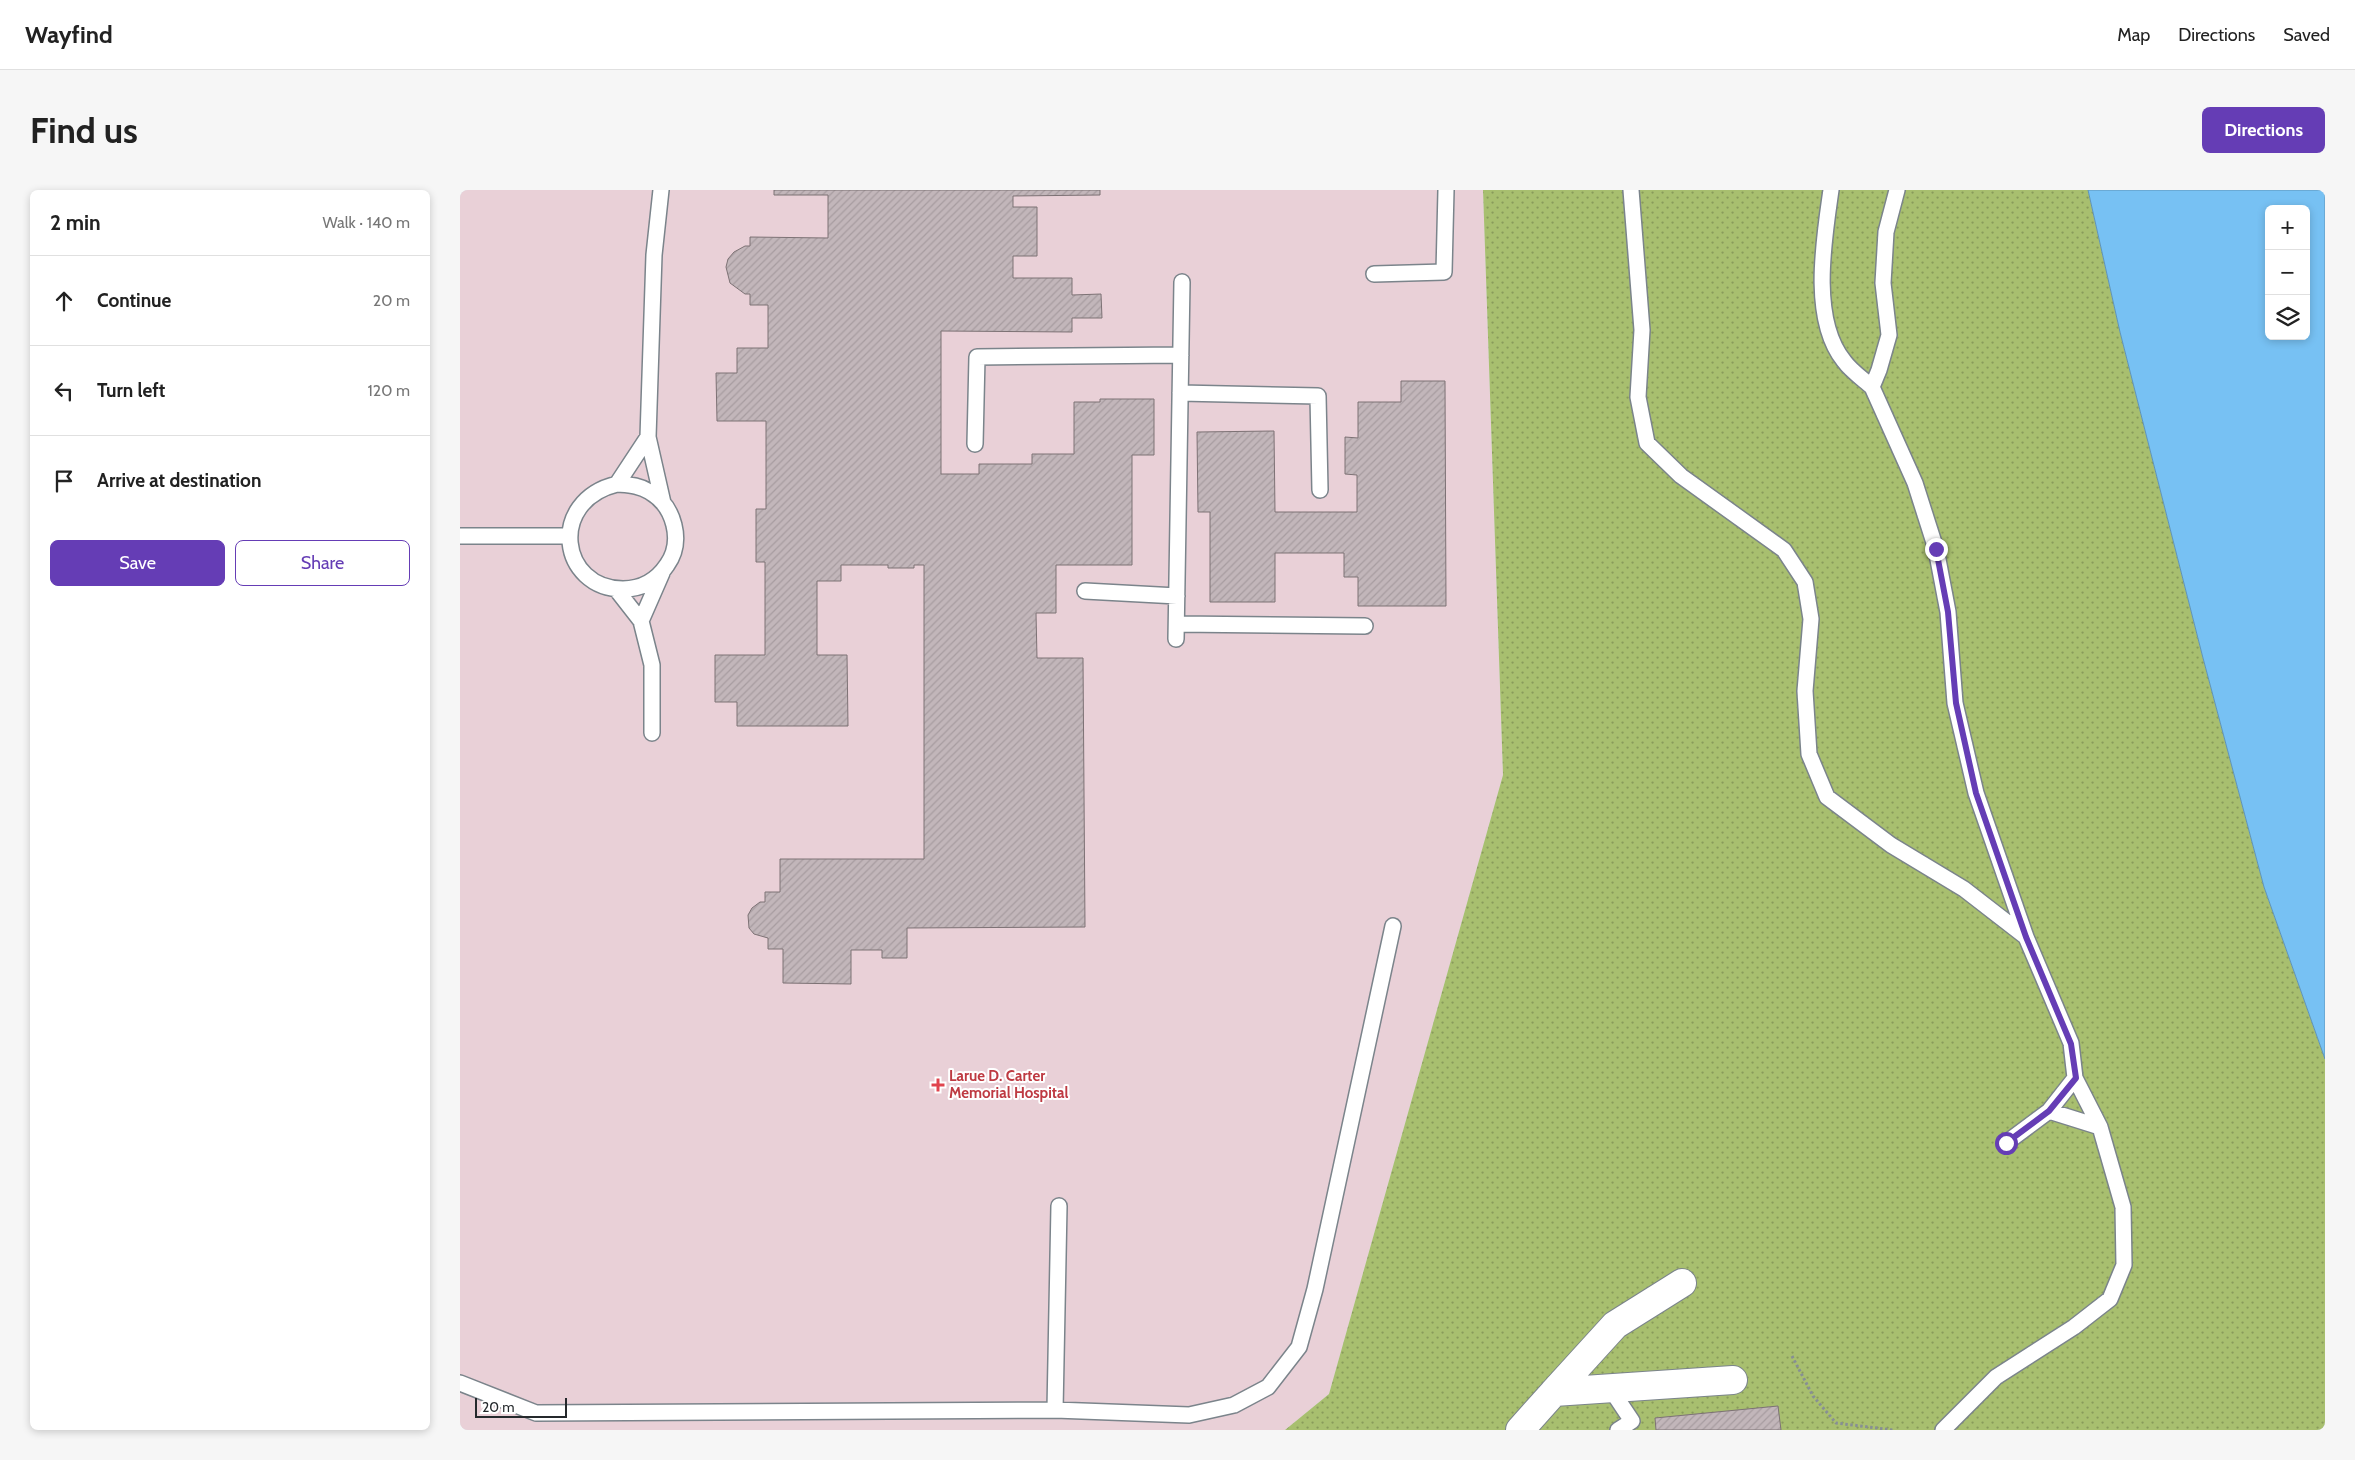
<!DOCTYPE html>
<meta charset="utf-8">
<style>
:root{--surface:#fff;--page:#f6f6f6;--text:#222;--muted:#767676;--line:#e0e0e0;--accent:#653db5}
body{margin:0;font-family:Cabin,sans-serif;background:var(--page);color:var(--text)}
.controls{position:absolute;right:15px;top:15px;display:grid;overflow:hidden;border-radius:8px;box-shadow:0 2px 8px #0003}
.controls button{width:45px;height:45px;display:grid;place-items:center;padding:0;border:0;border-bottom:1px solid var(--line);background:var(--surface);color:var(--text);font:25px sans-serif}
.scale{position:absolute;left:15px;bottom:12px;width:92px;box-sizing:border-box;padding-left:5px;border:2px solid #25292c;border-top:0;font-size:14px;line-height:18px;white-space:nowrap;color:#25292c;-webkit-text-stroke:4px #fff;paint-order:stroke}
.stop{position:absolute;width:15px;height:15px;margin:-11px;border:4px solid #653db5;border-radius:50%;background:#fff}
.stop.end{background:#653db5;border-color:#fff;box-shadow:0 1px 5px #0008}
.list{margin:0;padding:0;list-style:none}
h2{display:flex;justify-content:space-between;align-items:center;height:65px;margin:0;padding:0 20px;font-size:21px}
h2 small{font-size:16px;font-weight:400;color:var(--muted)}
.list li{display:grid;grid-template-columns:32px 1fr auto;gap:15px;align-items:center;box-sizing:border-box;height:90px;padding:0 20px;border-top:1px solid var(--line)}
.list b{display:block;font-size:19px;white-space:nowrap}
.list em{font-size:16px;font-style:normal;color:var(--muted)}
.actions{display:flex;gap:10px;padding:15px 20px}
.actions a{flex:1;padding:11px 0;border:1px solid var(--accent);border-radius:8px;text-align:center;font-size:18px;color:var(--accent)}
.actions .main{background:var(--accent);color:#fff}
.icon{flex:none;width:28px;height:28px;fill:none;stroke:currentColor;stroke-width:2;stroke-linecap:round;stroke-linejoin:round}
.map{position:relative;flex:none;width:1865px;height:1240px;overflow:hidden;border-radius:8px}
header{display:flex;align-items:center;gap:30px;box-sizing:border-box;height:70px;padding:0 25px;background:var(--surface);border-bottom:1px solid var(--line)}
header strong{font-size:24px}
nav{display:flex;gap:28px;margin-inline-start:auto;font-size:18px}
.intro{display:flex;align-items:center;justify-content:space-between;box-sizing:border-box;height:120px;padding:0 30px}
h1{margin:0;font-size:35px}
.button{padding:12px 22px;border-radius:8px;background:var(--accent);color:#fff;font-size:18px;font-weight:700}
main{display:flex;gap:30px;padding:0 30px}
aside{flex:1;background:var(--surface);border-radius:8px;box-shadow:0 2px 8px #0003}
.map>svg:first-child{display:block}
</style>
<header>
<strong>Wayfind</strong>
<nav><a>Map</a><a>Directions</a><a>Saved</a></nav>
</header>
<div class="intro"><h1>Find us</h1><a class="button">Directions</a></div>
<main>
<aside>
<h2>2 min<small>Walk · 140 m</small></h2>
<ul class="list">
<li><svg class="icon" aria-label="ahead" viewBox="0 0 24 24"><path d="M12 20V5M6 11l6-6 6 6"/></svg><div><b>Continue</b></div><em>20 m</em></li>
<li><svg class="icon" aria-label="left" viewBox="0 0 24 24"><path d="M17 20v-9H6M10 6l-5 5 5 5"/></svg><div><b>Turn left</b></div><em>120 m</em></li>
<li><svg class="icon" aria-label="arrive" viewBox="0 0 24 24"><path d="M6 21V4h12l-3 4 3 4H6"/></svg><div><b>Arrive at destination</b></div></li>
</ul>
<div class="actions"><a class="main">Save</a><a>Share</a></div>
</aside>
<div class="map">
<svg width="1865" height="1240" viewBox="0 0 1865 1240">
<defs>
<pattern id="grass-dots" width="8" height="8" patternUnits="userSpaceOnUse" patternTransform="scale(1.25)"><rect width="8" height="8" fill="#a8bf6f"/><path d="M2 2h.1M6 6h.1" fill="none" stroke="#899b5b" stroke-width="1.8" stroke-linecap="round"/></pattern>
<pattern id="building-hatch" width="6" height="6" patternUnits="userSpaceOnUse" patternTransform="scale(1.25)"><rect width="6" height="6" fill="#c2b6ba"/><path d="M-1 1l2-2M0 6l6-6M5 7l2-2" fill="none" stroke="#a79ca0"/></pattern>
</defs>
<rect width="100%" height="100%" fill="#d9e3eb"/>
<!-- medical -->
<path fill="#e9d0d7" d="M 0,0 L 1023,0 L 1043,585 L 869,1204 L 825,1240 L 0,1240 Z"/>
<!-- grass -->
<path fill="url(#grass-dots)" d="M 1023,0 L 1628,0 L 1660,142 L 1743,468 L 1804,697 L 1865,869 L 1865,1240 L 825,1240 L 869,1204 L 1043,585 Z"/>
<!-- water -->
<path fill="#77c1f3" stroke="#5e93b7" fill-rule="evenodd" d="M 1628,0 L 1865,0 L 1865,869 L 1804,697 L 1743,468 L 1660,142 ZM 1809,19 L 1846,19 L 1846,146 L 1809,146 Z"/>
<!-- building -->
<path fill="url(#building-hatch)" stroke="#7d7275" d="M 314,0 L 640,0 L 640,5 L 553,6 L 553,17 L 577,17 L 577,66 L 553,66 L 553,88 L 612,88 L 612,105 L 641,104 L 642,128 L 612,128 L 612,142 L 481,141 L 481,284 L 519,284 L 519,274 L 572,274 L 572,264 L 614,264 L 614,212 L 640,212 L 640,209 L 694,209 L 694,265 L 672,265 L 672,375 L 596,375 L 596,423 L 576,423 L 577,468 L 623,468 L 625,737 L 447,738 L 447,768 L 422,768 L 422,760 L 391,760 L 391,794 L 323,793 L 323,759 L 308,759 L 308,748 L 294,744 L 289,738 L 288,725 L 292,718 L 300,712 L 305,712 L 305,702 L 320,702 L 320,669 L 464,669 L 464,375 L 454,375 L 454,378 L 428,378 L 428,375 L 381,375 L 381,391 L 357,391 L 357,465 L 387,465 L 388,536 L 277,536 L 277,512 L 255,512 L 255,465 L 305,465 L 305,372 L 296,372 L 296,319 L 306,319 L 306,231 L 257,231 L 256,183 L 277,183 L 277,158 L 308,158 L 308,115 L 290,115 L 290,104 L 285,104 L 270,93 L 266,77 L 268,69 L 274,62 L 285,56 L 290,56 L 290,47 L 368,48 L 368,5 L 314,5 Z
M 941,191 L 985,191 L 986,416 L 898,416 L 898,387 L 884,387 L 884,363 L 815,363 L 815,412 L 750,412 L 750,322 L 738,322 L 737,242 L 814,241 L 815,322 L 897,322 L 897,285 L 885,284 L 885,247 L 898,248 L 898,212 L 941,212 Z
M 1318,1216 L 1321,1240 L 1196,1240 L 1195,1228 Z"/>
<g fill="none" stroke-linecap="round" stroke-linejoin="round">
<!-- lane casing -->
<g stroke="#7b848b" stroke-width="18">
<path id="lane" d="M 1171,0 L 1182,140 L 1178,207 L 1187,253 L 1221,286 L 1324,360 L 1345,392 L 1351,429 L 1345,501 L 1349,564 L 1367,607 L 1431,655 L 1504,699 L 1566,747
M 1371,0 C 1364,49 1350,129 1384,171 C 1391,181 1403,189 1412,197
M 1437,0 L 1426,42 L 1423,93 L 1429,145 L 1419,180 L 1412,197 L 1455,293 L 1476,359 L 1488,422 L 1495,513 L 1516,603 L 1566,747 L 1611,853 L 1615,888 L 1640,937 L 1663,1017 L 1664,1075 L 1650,1109 L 1614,1137 L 1536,1187 L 1483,1240
M 914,84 L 984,82 L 986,0
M 720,203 L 858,206 L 860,300
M 188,247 L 194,65 L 201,0
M 515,254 L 517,167 L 721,165
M 157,294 C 169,295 179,295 190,302 C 214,316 224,351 207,375 C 197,390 182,399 163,399 C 100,399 87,311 157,294 L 188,247 L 203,313
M 0,346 L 109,346
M 156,399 L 181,431 L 202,383
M 625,401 L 717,406
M 181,431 L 192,475 L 192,543
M 717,434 L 905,436
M 716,449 L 722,92
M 1589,921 L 1640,937
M 1546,953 L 1589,921 L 1615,888
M 599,1016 L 595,1220 L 729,1225 L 774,1215 L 808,1197 L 839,1157 L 855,1099 L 933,736
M 0,1193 L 76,1223 L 595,1220
M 1150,1198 L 1172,1231 L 1158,1240"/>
</g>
<!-- street casing -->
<g stroke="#7b848b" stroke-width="30">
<path id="street" d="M 1094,1202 L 1155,1135 L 1222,1093
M 1060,1240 L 1094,1202 L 1273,1190"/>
</g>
<!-- path -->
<path stroke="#878f94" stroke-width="3" stroke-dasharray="2.5 2.5" stroke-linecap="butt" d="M 1332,1166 L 1353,1206 L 1376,1233 L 1433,1240"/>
<!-- lane -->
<use href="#lane" stroke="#fff" stroke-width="15"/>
<!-- street -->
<use href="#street" stroke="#fff" stroke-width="28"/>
</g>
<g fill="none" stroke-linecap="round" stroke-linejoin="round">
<!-- route -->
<path stroke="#653db5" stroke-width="6" d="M 1476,359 L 1488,422 L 1496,513 L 1516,603 L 1566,747 L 1611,854 L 1616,888 L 1589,921 L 1546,953"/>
</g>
<!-- markers -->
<path fill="#e0444e" stroke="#fff" stroke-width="2" d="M475.5 887.5h5v5h5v5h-5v5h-5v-5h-5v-5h5z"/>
<g text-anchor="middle" stroke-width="4" stroke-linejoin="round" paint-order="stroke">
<!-- health labels -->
<g font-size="15" font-weight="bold" fill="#be3a42" stroke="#fff" text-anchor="start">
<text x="489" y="891">Larue D. Carter<tspan x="489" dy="17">Memorial Hospital</tspan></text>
</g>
</g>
</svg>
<div class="controls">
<button>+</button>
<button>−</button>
<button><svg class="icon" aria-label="layers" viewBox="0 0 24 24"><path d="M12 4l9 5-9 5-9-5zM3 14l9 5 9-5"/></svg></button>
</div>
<div class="scale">20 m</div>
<div class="stop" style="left:1546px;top:953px"></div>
<div class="stop end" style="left:1476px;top:359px"></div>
</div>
</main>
